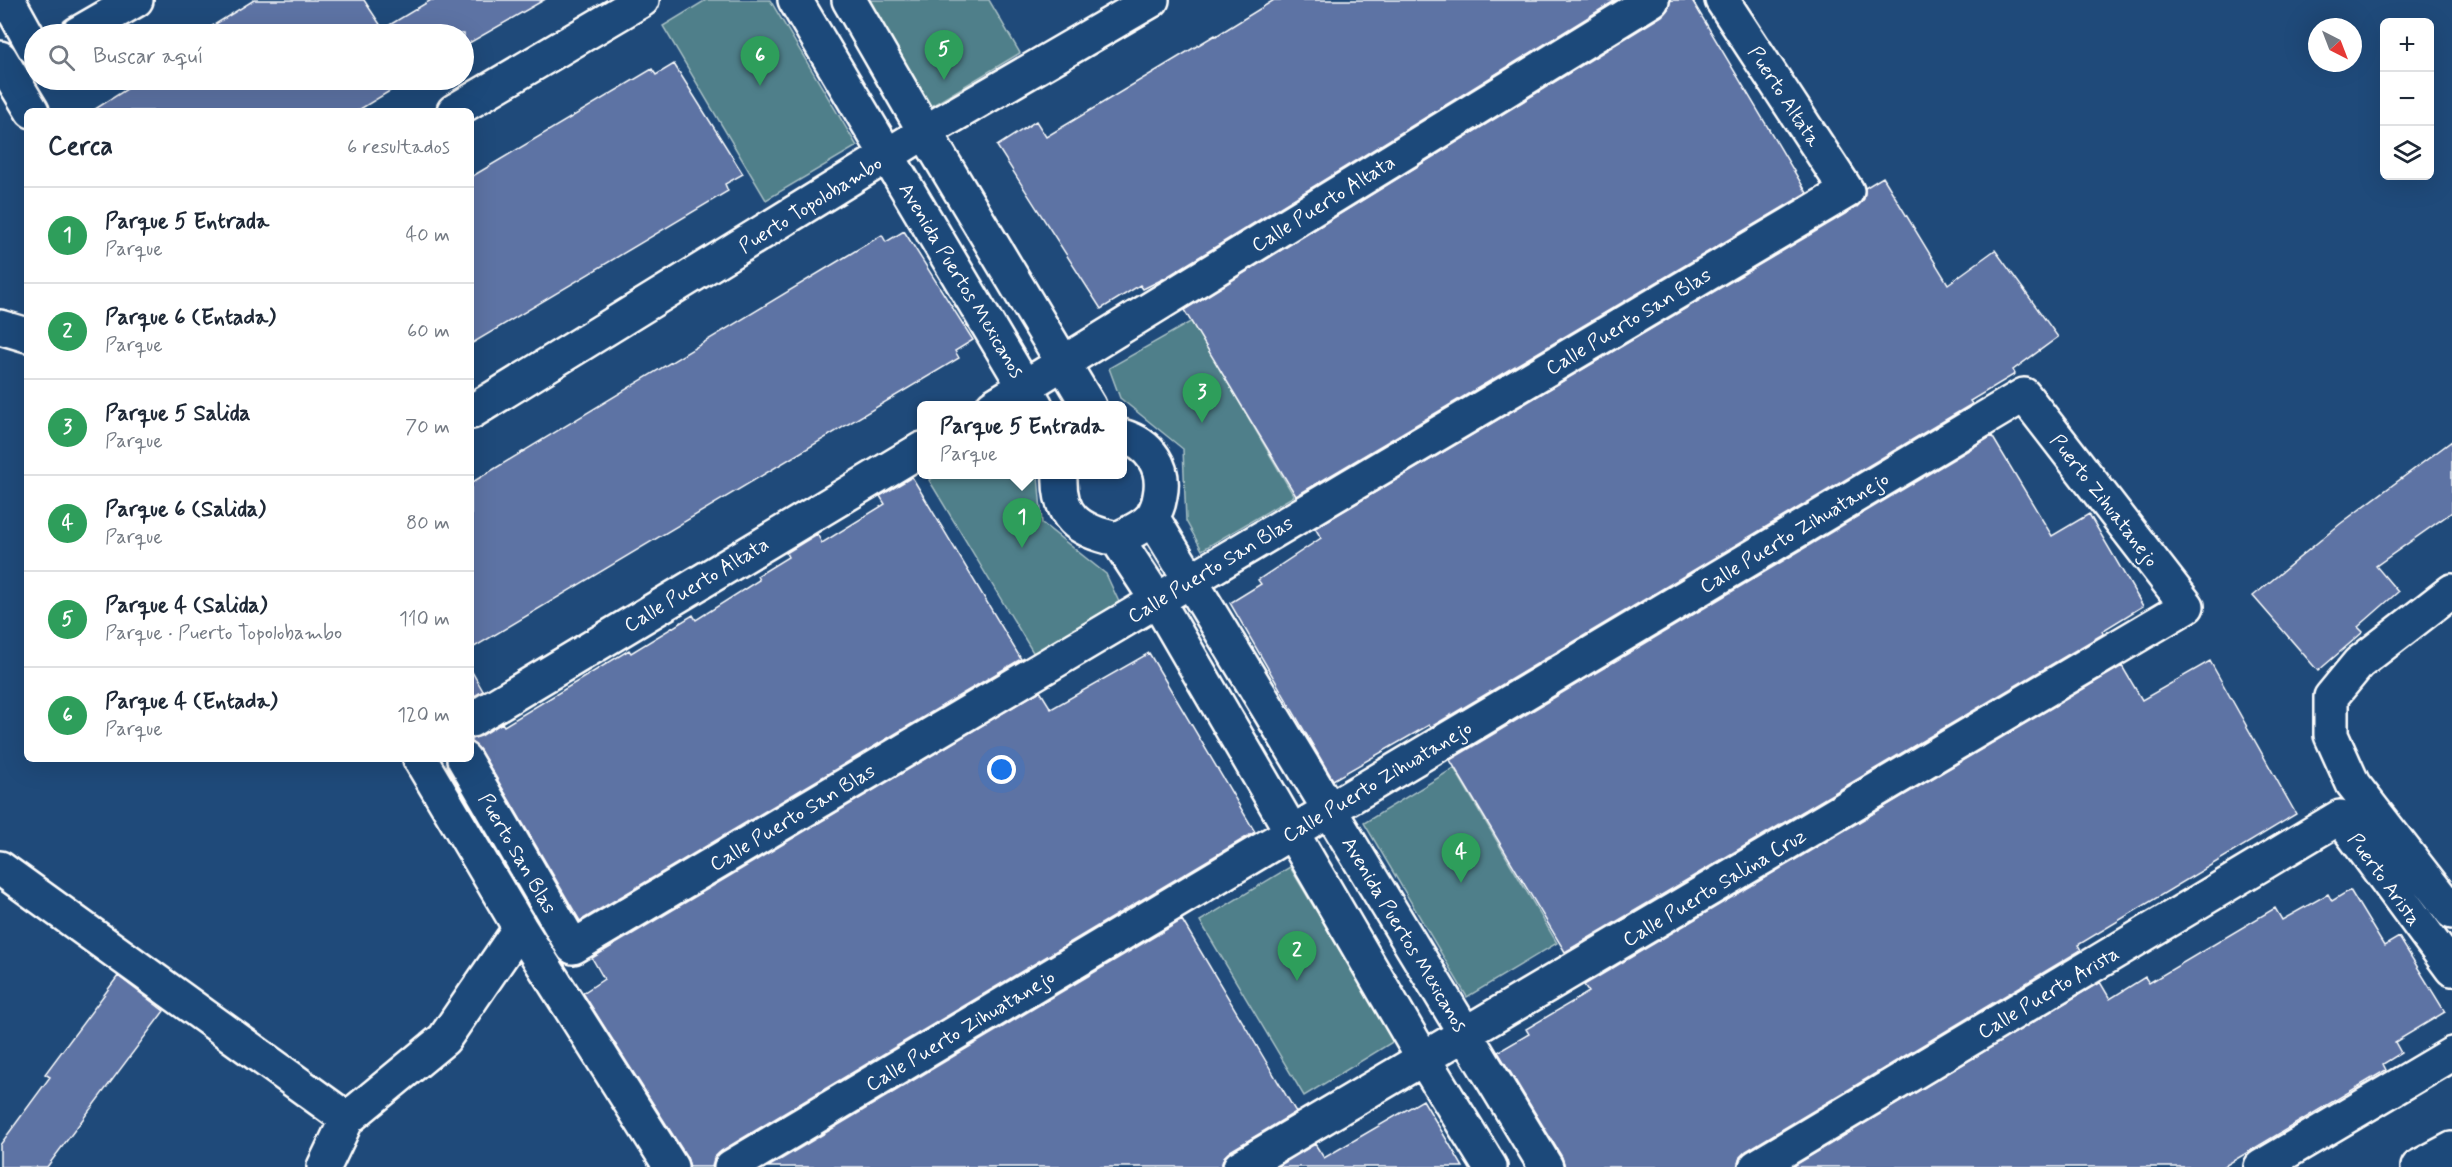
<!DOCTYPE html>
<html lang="es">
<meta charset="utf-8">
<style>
:root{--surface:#fff;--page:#f6f6f7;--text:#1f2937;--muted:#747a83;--line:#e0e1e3;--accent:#845c67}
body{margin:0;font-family:Mynerve,sans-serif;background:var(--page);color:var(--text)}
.controls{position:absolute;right:18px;top:18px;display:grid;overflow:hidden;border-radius:9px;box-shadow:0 6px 24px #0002}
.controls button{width:54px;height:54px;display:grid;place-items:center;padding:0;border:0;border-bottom:2px solid var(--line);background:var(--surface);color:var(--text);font:30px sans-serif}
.compass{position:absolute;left:2308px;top:18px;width:54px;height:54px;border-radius:50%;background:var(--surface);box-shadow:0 6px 24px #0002;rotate:138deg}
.you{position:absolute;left:1002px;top:770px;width:21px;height:21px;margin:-15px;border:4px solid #fff;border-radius:50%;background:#1a73e8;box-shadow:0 0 0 9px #1a73e833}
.badge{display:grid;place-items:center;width:39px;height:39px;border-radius:50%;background:var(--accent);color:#fff;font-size:20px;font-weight:700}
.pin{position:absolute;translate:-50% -50px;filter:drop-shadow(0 2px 3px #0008)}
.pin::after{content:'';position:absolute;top:32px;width:21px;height:18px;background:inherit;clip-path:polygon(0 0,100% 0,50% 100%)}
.popup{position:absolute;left:917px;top:401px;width:210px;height:78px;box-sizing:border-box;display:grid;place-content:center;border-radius:9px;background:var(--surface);filter:drop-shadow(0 2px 4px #0005);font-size:20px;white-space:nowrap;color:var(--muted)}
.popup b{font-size:22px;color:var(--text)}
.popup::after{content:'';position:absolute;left:50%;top:100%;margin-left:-12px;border:12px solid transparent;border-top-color:var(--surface)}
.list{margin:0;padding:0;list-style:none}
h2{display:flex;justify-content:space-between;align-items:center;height:78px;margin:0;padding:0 24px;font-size:26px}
h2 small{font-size:20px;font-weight:400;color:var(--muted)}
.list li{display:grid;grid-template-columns:39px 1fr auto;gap:18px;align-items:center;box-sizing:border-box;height:96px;padding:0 24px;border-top:2px solid var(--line)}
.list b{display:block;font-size:22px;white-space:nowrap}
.list p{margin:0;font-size:20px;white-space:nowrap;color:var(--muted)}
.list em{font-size:20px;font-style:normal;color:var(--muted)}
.icon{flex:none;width:33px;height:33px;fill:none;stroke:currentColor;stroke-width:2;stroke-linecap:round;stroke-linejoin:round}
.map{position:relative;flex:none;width:2452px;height:1167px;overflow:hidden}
.search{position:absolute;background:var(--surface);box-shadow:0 6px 24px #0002;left:24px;top:24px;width:450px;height:66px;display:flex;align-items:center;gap:15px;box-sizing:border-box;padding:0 21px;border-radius:33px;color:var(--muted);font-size:22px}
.panel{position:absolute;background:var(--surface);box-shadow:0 6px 24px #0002;left:24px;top:108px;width:450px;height:654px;border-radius:9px}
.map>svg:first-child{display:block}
</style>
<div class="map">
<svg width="2452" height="1167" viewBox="0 0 2452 1167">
<rect width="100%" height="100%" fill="#1f4a7a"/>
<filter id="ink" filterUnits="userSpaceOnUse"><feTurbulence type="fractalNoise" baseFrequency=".0167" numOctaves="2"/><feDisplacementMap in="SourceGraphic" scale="12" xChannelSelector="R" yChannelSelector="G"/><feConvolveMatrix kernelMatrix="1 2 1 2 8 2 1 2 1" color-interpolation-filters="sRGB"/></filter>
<g filter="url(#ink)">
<!-- green -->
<path fill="#4f7f8a" stroke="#a7bfc4" stroke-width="1.5" d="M 706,0 L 770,0 L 857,146 L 766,200 L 663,26 Z
M 866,0 L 989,0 L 1020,53 L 930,107 Z
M 1192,321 L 1294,496 L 1202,550 L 1186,521 L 1183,449 L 1120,398 L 1109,368 Z
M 938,475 L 1038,475 L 1042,523 L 1106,574 L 1119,602 L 1034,654 L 929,480 Z
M 1454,768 L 1557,943 L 1467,997 L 1364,823 Z
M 1290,867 L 1394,1041 L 1304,1096 L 1200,921 Z"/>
<!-- building -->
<path fill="#5d73a4" stroke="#fff" stroke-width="1.5" d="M 254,0 L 364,0 L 383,29 L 431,0 L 544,0 L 464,46 L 464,34 L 212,34 L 209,28 Z
M 1274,0 L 1616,0 L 1165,278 L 1143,289 L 1140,285 L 1101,309 L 997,146 L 1036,121 L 1046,137 L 1215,35 L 1216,36 Z
M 1671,0 L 1692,0 L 1807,193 L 1296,496 L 1184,310 L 1662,16 L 1668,9 Z
M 674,64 L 743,174 L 725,184 L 728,191 L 471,344 L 471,177 L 652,69 L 656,75 Z
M 141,80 L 408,80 L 357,111 L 92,111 Z
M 1883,177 L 1948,284 L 1995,250 L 2058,337 L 2013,370 L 2015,374 L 1970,401 L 1972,404 L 1431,727 L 1429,725 L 1333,780 L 1230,603 L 1261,584 L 1258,580 L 1321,538 L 1315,528 L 1857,207 L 1864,199 L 1865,188 Z
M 904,231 L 973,340 L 955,351 L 959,358 L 471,649 L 471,483 L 860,248 L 882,235 L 886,242 Z
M 1992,436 L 2052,536 L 2089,514 L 2143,606 L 2102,631 L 2103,634 L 1565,952 L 1450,760 Z
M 2452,441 L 2452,512 L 2376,566 L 2398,592 L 2358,627 L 2363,632 L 2318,671 L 2253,596 L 2340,524 Z
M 912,477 L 1021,659 L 580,921 L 480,750 L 471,742 L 471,739 L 481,736 L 502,723 L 504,726 L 629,650 L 631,653 L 693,615 L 696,620 L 759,580 L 757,576 L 788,557 L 786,553 L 817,534 L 822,543 L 885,504 L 880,496 Z
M 1149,653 L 1255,832 L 721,1151 L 714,1158 L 712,1167 L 690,1167 L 687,1157 L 583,993 L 604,979 L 592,958 L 1040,691 L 1051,709 Z
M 2210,661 L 2296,814 L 2078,945 L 2081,950 L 1746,1151 L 1740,1157 L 1737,1167 L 1565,1167 L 1562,1157 L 1498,1052 L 1529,1034 L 1526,1029 L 1589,992 L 1584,985 L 2122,666 L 2142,700 Z
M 471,670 L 483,691 L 471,698 Z
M 2350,890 L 2384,946 L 2399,937 L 2445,1012 L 2395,1042 L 2401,1053 L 2383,1064 L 2386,1070 L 2223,1167 L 1792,1167 L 2100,982 L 2110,999 L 2145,977 L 2149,983 L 2275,908 L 2282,920 L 2328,894 L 2332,901 Z
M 1182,920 L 1296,1112 L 1230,1151 L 1224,1157 L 1221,1167 L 768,1167 Z
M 118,976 L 164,1011 L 47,1167 L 0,1167 L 0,1145 L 50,1077 L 45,1074 Z
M 1423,1100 L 1463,1167 L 1277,1167 L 1315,1144 L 1324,1158 Z"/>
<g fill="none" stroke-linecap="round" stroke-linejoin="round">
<!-- minor casing -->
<g stroke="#fff" stroke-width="38">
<path id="minor" d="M 8,0 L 34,47
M 795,0 L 1036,406
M 849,0 L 925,132 L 1089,406
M 77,34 L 136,0
M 0,58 L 32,111
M 454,111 L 642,0
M 0,327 L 27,335
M 993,406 L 1652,0
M 471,412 L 925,132 L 1152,0
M 1060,474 C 1058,517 1078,531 1117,539 C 1129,533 1143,528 1152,517 C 1156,511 1159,503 1160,496 C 1166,467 1150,444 1122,436
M 1152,517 L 1546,1167
M 1117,539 L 1157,600 L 1423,1058 L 1490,1167
M 2452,591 L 2359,663 L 2331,697 L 2331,735 L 2353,784 L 2452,912
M 471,720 L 922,449
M 420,759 L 520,928 L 671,1167
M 464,759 L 573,947 L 1847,191 L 1722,0
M 0,868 L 347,1119
M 324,1167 L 347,1119 L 444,1039 L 520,928
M 731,1167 L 2024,395 L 2187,606 L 1240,1167
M 1756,1167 L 2340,817 L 2452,969
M 2261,1167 L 2452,1054
M 2418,1167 L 2452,1149"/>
</g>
<!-- minor -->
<use href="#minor" stroke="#1f4a7a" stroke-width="33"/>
</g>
</g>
<g text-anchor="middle" stroke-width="4.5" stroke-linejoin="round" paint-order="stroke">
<!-- street labels -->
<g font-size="20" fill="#fff" stroke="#1f4a7a">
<text transform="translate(1785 96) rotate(57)" y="7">Puerto Altata</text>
<text transform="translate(1323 203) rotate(-32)" y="7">Calle Puerto Altata</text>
<text transform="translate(810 204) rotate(-32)" y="7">Puerto Topolobambo</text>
<text transform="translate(962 280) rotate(59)" y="7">Avenida Puertos Mexicanos</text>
<text transform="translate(1628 321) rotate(-31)" y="7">Calle Puerto San Blas</text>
<text transform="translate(2105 500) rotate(52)" y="7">Puerto Zihuatanejo</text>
<text transform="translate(1794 532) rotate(-31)" y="7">Calle Puerto Zihuatanejo</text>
<text transform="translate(1210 569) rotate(-31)" y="7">Calle Puerto San Blas</text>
<text transform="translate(696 584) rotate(-31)" y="7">Calle Puerto Altata</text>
<text transform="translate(1377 781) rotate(-31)" y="7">Calle Puerto Zihuatanejo</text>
<text transform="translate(792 817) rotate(-31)" y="7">Calle Puerto San Blas</text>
<text transform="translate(518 853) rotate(60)" y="7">Puerto San Blas</text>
<text transform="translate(2385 879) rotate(54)" y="7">Puerto Arista</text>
<text transform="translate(1714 887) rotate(-31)" y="7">Calle Puerto Salina Cruz</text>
<text transform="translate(1405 934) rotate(59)" y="7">Avenida Puertos Mexicanos</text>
<text transform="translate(2048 992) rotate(-31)" y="7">Calle Puerto Arista</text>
<text transform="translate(960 1030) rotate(-31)" y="7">Calle Puerto Zihuatanejo</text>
</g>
</g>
</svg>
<div class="controls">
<button>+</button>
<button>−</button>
<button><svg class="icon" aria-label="layers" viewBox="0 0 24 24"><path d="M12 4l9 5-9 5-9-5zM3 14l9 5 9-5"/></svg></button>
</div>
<svg class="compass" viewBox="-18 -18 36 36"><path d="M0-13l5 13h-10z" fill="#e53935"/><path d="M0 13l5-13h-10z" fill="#747a83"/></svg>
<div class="you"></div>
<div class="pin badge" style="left:1022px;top:548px;background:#2e9e5b">1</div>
<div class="popup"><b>Parque 5 Entrada</b>Parque</div>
<div class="pin badge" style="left:1297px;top:981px;background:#2e9e5b">2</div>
<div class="pin badge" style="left:1202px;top:423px;background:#2e9e5b">3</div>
<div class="pin badge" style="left:1461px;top:883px;background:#2e9e5b">4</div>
<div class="pin badge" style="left:944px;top:80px;background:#2e9e5b">5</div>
<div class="pin badge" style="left:760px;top:86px;background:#2e9e5b">6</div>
<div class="search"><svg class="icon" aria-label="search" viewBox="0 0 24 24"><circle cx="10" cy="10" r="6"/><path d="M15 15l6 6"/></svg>Buscar aquí</div>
<section class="panel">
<h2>Cerca<small>6 resultados</small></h2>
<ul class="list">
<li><span class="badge" style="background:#2e9e5b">1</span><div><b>Parque 5 Entrada</b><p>Parque</p></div><em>40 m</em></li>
<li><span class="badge" style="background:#2e9e5b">2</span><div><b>Parque 6 (Entada)</b><p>Parque</p></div><em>60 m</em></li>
<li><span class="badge" style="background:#2e9e5b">3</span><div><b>Parque 5 Salida</b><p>Parque</p></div><em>70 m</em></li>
<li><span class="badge" style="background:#2e9e5b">4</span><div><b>Parque 6 (Salida)</b><p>Parque</p></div><em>80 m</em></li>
<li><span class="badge" style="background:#2e9e5b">5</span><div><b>Parque 4 (Salida)</b><p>Parque · Puerto Topolobambo</p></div><em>110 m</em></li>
<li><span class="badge" style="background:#2e9e5b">6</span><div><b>Parque 4 (Entada)</b><p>Parque</p></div><em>120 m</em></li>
</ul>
</section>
</div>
